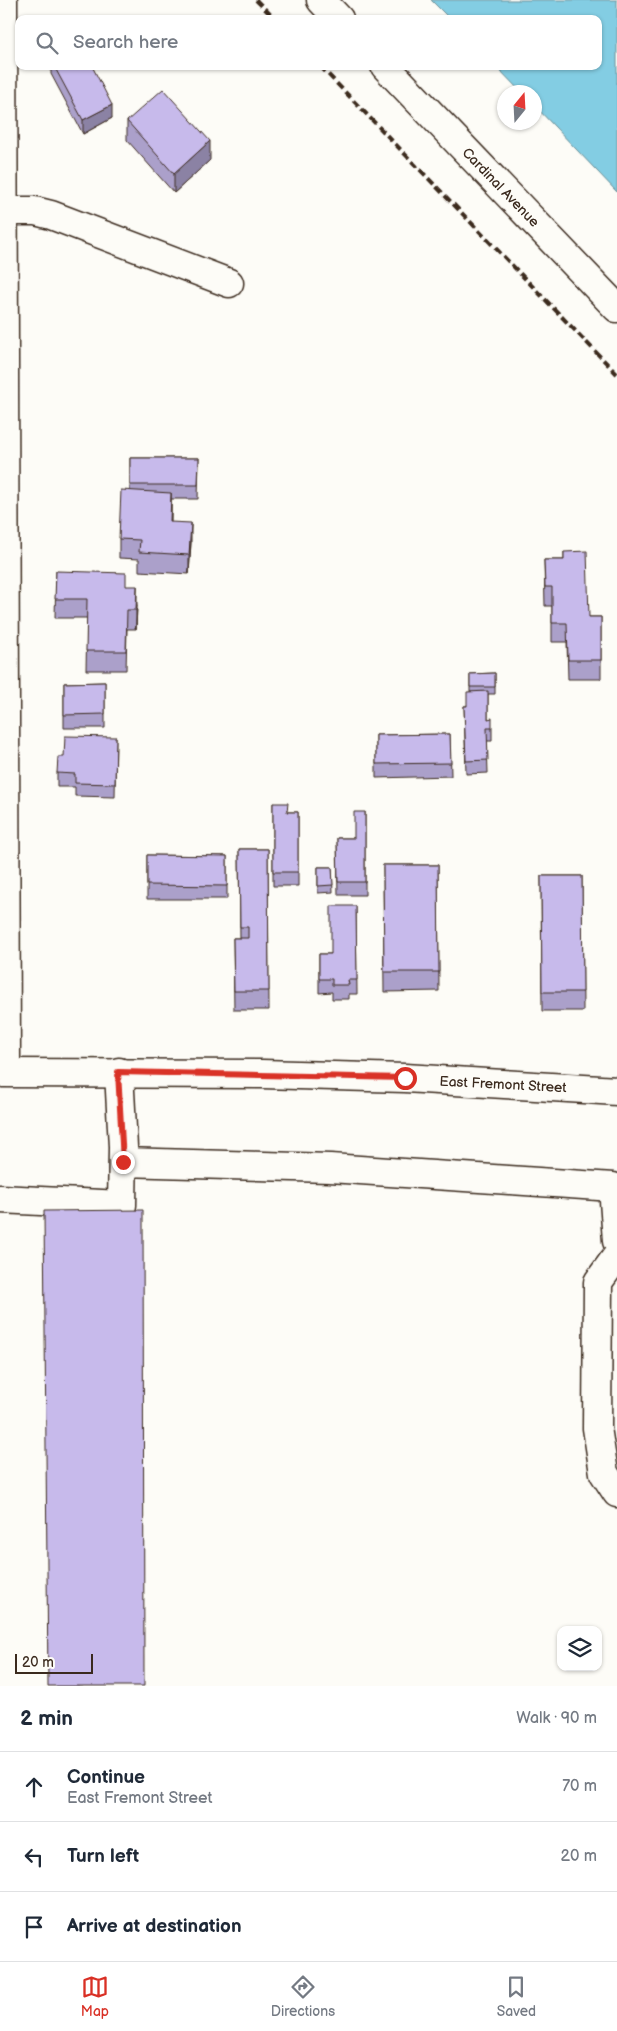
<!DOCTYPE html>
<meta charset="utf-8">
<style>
:root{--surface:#fff;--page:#f6f6f7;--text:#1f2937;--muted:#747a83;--line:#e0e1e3;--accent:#d93025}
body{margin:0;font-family:"Balsamiq Sans",sans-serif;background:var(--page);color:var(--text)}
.controls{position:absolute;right:15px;bottom:15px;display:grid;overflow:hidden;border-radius:10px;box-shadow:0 1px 4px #0004}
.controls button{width:45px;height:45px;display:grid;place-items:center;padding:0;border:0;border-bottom:1px solid var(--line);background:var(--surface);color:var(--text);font:25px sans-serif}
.compass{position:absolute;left:497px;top:85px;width:45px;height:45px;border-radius:50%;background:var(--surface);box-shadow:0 1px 4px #0004;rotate:18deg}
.scale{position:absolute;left:15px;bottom:12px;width:78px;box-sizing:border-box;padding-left:5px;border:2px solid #3b2a1e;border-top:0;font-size:14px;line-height:18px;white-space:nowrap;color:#3b2a1e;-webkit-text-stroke:4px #fdfcf7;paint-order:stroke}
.stop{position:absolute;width:15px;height:15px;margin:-11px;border:4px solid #d93025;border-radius:50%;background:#fff}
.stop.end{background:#d93025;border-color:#fff;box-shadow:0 1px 5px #0008}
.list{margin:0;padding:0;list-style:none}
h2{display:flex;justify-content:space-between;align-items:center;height:65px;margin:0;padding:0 20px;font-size:21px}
h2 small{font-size:16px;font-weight:400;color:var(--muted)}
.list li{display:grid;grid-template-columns:32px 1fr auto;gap:15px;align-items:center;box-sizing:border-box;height:70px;padding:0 20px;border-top:1px solid var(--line)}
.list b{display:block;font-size:19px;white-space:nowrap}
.list p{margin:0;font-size:16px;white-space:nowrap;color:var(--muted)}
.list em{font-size:16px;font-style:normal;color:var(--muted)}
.icon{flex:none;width:28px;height:28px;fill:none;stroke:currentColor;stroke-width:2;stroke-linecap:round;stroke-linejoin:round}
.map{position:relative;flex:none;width:617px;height:1686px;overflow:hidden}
.search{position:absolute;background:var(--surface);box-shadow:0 1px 4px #0004;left:15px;right:15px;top:15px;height:55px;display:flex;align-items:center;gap:12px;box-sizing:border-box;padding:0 18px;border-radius:10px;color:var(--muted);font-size:19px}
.sheet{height:275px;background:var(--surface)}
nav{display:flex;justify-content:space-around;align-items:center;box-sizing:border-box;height:70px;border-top:1px solid var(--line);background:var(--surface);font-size:14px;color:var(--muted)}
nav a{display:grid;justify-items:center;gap:2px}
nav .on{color:var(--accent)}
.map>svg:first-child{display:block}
</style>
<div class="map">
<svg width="617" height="1686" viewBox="0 0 617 1686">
<rect width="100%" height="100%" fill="#fdfcf7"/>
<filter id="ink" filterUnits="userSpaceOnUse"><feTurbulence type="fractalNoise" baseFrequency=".02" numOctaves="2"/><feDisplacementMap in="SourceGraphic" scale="10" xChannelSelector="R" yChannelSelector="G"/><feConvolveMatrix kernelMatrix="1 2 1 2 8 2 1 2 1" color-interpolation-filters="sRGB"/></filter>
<g filter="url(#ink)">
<!-- water -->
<path fill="#83cde3" stroke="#668c94" d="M 431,0 L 617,0 L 617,192 L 535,106 L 534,92 L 521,92 L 496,66 L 598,66 L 598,19 L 450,19 Z"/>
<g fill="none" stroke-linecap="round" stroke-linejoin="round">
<!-- minor casing -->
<g stroke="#3b2a1e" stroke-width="31">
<path id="minor" d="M 3,0 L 6,1072
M 321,0 L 339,19
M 385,66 L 617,308
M 4,211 L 35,211 L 51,215 L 229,283
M 123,1162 L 330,1168 L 613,1187 L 617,1241
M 0,1199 L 122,1205 L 123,1147 L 119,1072
M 617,1256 L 598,1282 L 597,1428 L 604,1473 L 617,1493"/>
</g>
<!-- major casing -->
<g stroke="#3b2a1e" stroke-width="31">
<path id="major" d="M 0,1073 L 262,1074 L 405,1078 L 617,1091"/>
</g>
<!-- minor -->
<use href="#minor" stroke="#fdfcf7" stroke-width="28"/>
<!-- major -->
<use href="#major" stroke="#fdfcf7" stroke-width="28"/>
<!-- rail -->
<path stroke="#3b2a1e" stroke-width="4" stroke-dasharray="8 4" stroke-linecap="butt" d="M 256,0 L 275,19
M 320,66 L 617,374"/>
</g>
<!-- wall -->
<path fill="#aba0ca" stroke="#3b2a1e" d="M 51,66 L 92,66 L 112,118 L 83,134 L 51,74 Z
M 127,121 L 210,160 L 174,193 L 127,140 Z
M 130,458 L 199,458 L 198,499 L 171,499 L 171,522 L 191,542 L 189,574 L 139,571 L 139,559 L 119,558 L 119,539 L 130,491 Z
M 564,552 L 589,617 L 601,617 L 601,679 L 568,679 L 567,642 L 552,642 L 552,606 L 545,606 L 544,560 L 564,560 Z
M 56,571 L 126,586 L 137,605 L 136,629 L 127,629 L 126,670 L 86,670 L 87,618 L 55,618 Z
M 495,673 L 495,694 L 488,694 L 488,719 L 492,728 L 492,741 L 487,741 L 488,773 L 466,774 L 464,706 L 467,706 L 470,692 L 470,674 Z
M 105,682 L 105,728 L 64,728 L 64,683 Z
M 450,734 L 451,776 L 376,778 L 376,735 Z
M 116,737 L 115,797 L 75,796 L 75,787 L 57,787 L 57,773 L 64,757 Z
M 273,803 L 288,812 L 298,812 L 298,886 L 273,886 Z
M 365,812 L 365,895 L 338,895 L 337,838 L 354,838 Z
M 239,849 L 268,849 L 269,1010 L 234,1010 L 233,938 L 240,938 Z
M 147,855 L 227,856 L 227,899 L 147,899 Z
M 383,865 L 438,865 L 439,991 L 384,992 Z
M 318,867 L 332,867 L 333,892 L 318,893 Z
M 541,876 L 582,876 L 583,1011 L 542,1011 Z
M 356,906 L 357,994 L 349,994 L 349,999 L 332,999 L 332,992 L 319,993 L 319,954 L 331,954 Z"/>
<!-- shaded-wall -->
<path fill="#8b82a4" stroke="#3b2a1e" d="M 112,105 L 112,118 L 83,134 L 83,120 Z
M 210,141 L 210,160 L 174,193 L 174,174 Z
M 171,493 L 171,512 L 170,541 L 170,522 Z
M 191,523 L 191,542 L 189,574 L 189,555 Z
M 137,586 L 137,605 L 136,629 L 136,610 Z"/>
<!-- building -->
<path fill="#c7baeb" stroke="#3b2a1e" d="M 54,66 L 92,66 L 112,105 L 83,120 Z
M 163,89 L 210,141 L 174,174 L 127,121 Z
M 130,458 L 199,458 L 198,485 L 130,485 Z
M 121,490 L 171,493 L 170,522 L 191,523 L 189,555 L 139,552 L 140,540 L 119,539 Z
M 587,551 L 589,617 L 601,617 L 601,660 L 568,660 L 567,623 L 552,623 L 552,587 L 545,587 L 544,560 L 564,560 L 564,552 Z
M 56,571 L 126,573 L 126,586 L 137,586 L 136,610 L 127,610 L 126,651 L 86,651 L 87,599 L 55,599 Z
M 495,673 L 495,687 L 470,687 L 470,674 Z
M 105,682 L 105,714 L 64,715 L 64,683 Z
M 488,691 L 488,719 L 492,718 L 492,728 L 487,728 L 488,760 L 466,761 L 464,706 L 467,706 L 467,692 Z
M 450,734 L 451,763 L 376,764 L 376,735 Z
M 65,736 L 116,737 L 115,784 L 75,783 L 75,774 L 57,773 L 58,757 L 64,757 Z
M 273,803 L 288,803 L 287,812 L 298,812 L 298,872 L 273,872 Z
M 354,812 L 365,812 L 365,882 L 338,882 L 337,838 L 354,838 Z
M 239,849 L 268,849 L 269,991 L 234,991 L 233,938 L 248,938 L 248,927 L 240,927 Z
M 147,855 L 227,856 L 227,886 L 147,885 Z
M 383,865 L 438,865 L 439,972 L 384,972 Z
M 318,867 L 332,867 L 333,885 L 318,886 Z
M 541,876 L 582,876 L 583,992 L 542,992 Z
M 331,906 L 356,906 L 357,980 L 348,980 L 349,985 L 332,985 L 332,979 L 319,979 L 319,954 L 331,954 Z
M 143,1210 L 144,1686 L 48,1686 L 44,1211 Z"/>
</g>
<g fill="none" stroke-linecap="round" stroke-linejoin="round" filter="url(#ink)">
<!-- route -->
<path stroke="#d93025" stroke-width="6" d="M 123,1162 L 118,1072 L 405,1078"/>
</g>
<g text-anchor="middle" stroke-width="4" stroke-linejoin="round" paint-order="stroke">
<!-- street labels -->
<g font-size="14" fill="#3b2a1e" stroke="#fdfcf7">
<text transform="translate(501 187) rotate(46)" y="5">Cardinal Avenue</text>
<text transform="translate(503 1084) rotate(3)" y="5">East Fremont Street</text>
</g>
</g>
</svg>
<div class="controls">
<button><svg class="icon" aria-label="layers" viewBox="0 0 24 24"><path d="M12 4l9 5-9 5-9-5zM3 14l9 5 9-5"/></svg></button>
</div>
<svg class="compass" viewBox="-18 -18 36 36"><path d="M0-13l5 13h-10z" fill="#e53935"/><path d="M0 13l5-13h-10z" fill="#747a83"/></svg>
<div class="scale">20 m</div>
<div class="stop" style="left:405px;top:1078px"></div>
<div class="stop end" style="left:123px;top:1162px"></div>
<div class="search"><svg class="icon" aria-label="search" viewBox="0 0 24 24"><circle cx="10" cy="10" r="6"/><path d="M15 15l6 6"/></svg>Search here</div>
</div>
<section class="sheet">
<h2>2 min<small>Walk · 90 m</small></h2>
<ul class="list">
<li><svg class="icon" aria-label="ahead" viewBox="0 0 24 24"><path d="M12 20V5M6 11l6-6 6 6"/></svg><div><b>Continue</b><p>East Fremont Street</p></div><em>70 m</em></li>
<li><svg class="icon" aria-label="left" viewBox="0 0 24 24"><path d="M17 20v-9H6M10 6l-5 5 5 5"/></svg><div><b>Turn left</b></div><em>20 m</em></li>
<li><svg class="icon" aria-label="arrive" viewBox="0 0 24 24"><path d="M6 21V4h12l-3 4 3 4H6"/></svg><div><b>Arrive at destination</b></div></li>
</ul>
</section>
<nav>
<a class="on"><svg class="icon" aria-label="map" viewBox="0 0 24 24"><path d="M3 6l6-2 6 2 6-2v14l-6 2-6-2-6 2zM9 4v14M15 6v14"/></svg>Map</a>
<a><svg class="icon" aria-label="directions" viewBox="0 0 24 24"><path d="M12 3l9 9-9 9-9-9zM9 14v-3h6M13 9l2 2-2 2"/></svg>Directions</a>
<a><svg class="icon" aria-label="saved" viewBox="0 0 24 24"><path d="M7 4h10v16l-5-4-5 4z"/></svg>Saved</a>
</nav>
